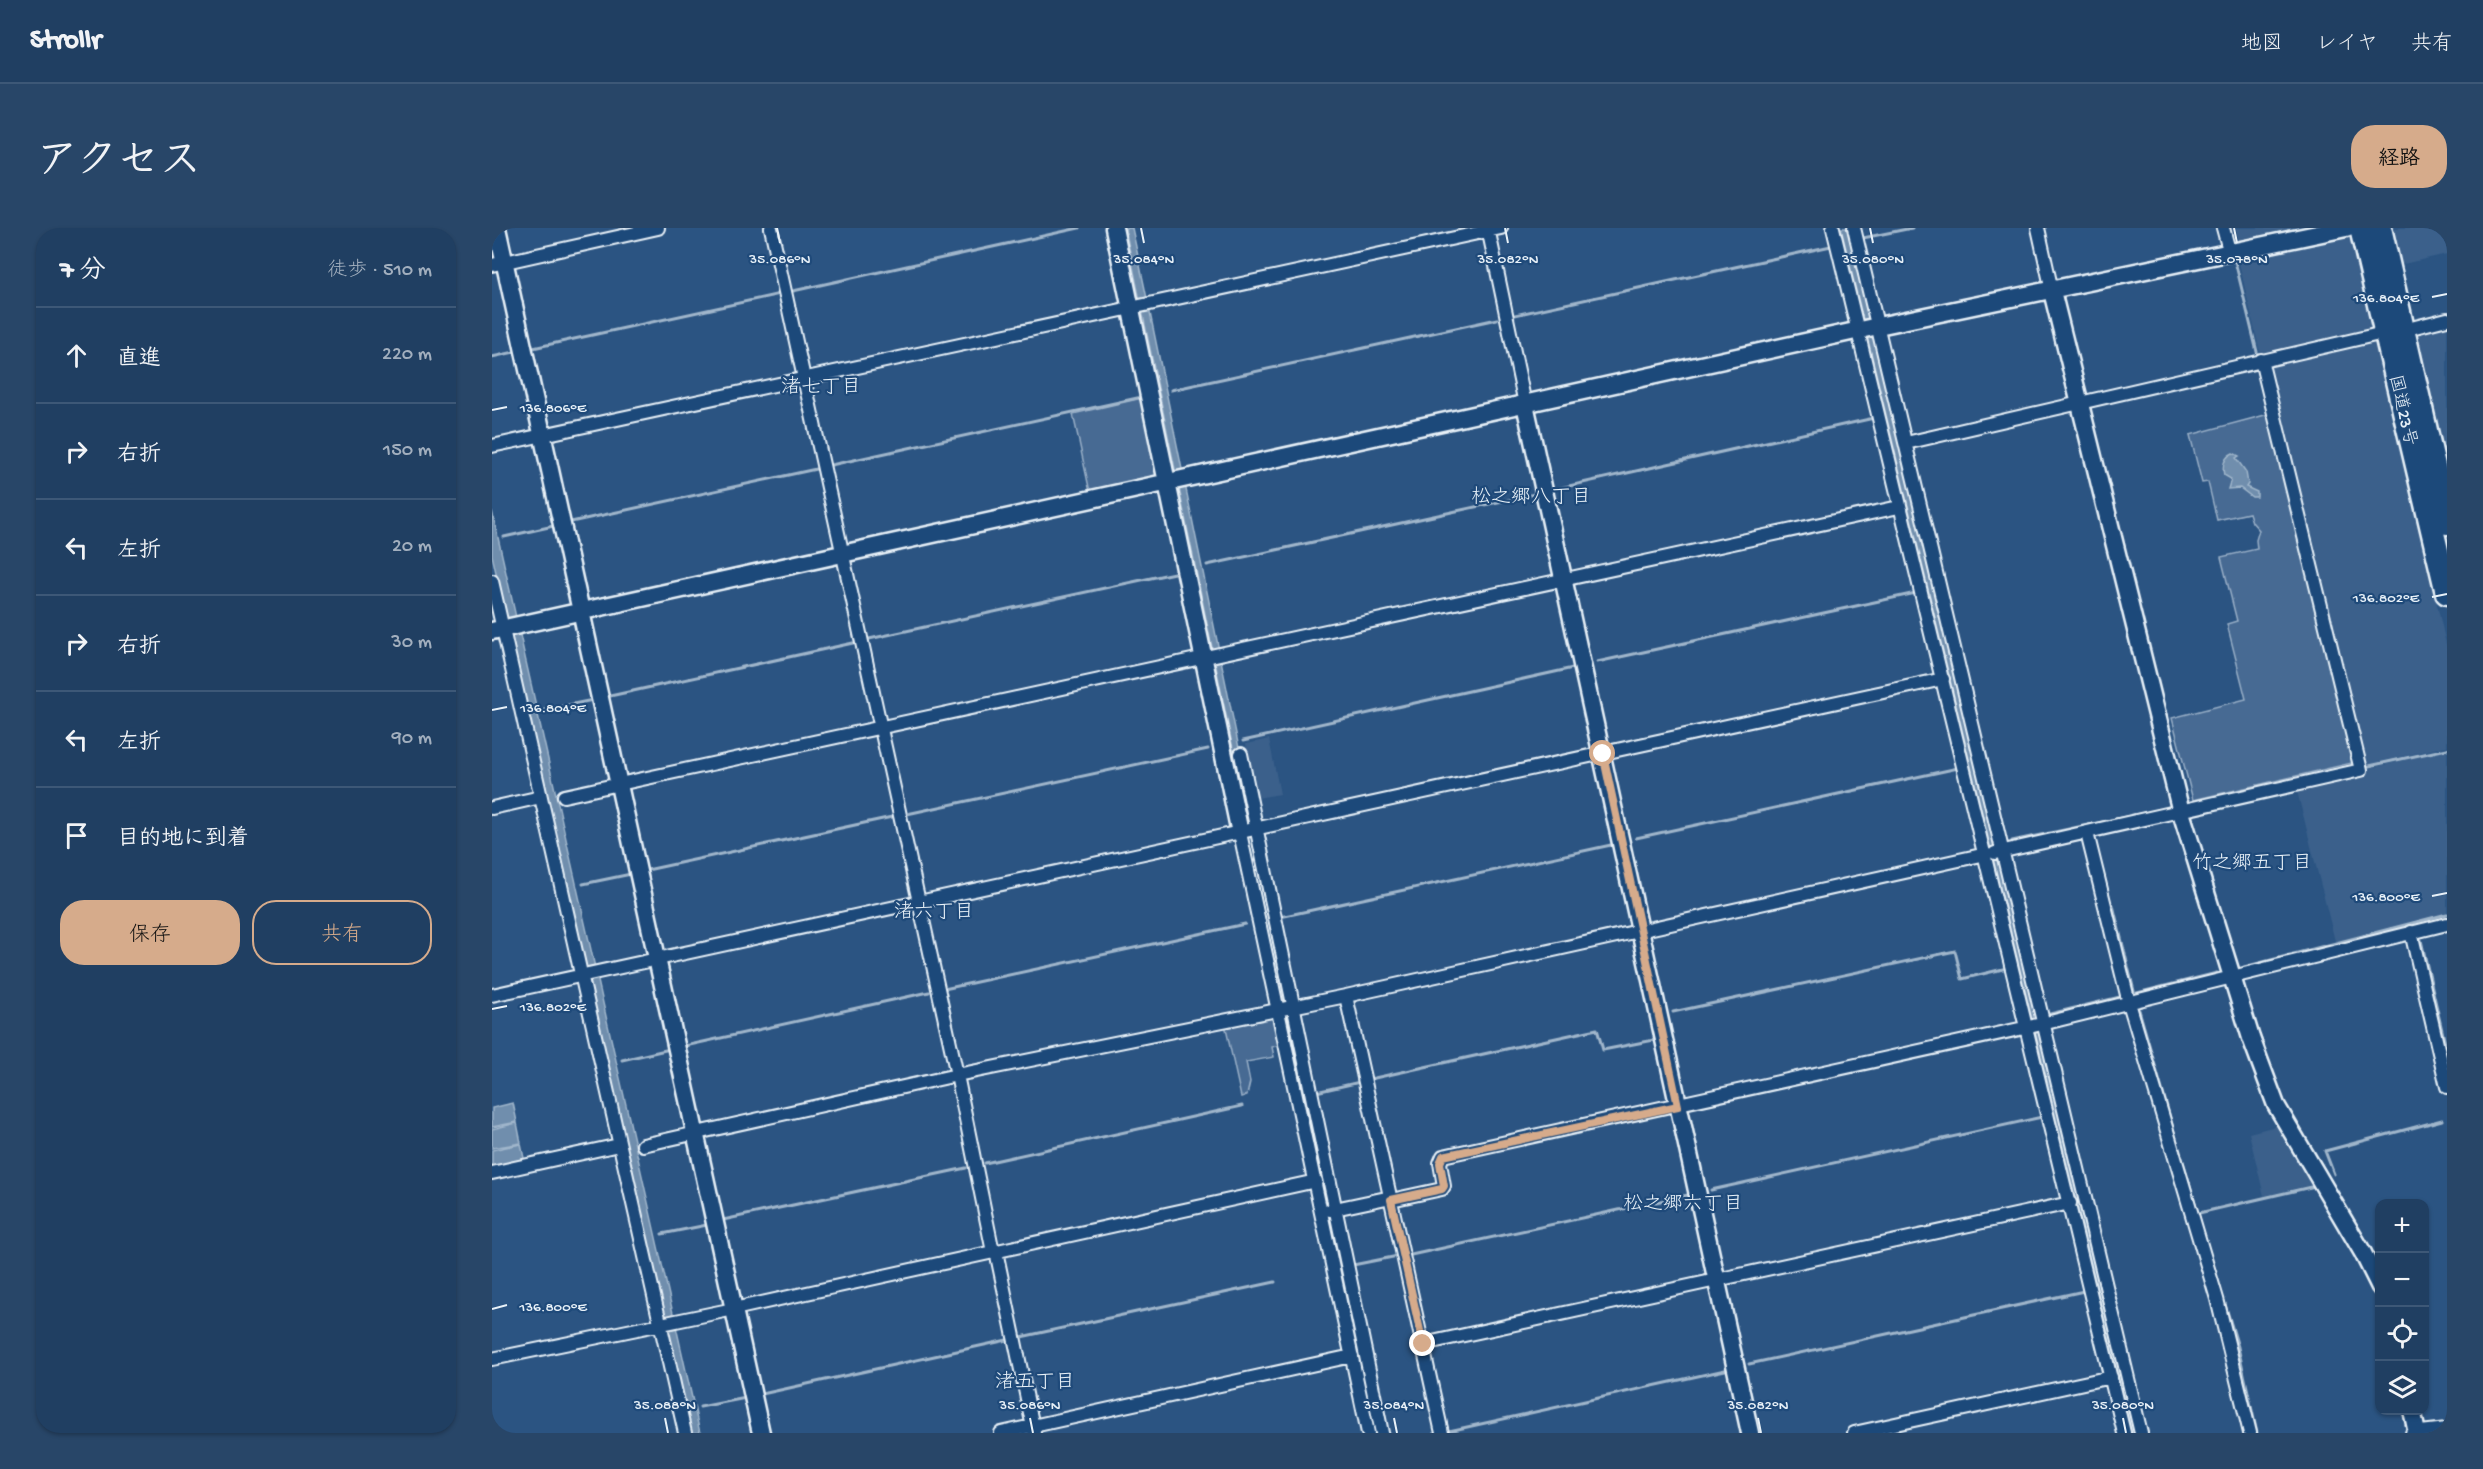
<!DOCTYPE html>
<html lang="ja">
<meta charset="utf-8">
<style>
:root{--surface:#203f62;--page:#284668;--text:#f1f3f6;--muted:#a2afbe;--line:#3d5877;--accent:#d6ab8b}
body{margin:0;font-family:"Gochi Hand","Klee One",sans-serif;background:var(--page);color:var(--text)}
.controls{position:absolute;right:18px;bottom:18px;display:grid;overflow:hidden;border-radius:12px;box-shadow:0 2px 4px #0004}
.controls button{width:54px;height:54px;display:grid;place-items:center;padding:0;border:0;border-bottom:2px solid var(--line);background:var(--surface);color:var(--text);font:30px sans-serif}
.stop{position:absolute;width:18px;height:18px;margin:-14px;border:4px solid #d6ab8b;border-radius:50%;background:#fff}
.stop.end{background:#d6ab8b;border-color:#fff;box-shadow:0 2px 6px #0008}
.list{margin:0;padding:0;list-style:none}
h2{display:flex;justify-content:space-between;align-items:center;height:78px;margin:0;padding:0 24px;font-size:26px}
h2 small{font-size:20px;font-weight:400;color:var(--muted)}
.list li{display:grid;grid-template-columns:39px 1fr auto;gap:18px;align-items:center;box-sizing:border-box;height:96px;padding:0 24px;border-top:2px solid var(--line)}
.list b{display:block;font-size:22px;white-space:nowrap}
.list em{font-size:20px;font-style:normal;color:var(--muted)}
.actions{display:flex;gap:12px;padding:18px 24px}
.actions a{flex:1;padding:14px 0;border:2px solid var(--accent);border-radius:24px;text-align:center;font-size:21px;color:var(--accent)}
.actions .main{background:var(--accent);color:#111}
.icon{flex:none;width:33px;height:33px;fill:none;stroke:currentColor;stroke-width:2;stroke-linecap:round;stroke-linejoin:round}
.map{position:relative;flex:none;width:1955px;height:1205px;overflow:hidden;border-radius:24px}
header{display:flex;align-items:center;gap:36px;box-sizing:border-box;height:84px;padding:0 30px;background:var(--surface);border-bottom:2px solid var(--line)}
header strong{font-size:28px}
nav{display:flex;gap:33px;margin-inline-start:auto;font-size:21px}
.intro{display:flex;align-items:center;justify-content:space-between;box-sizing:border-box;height:144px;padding:0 36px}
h1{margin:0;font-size:42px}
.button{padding:15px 27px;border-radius:24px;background:var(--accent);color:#111;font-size:21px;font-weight:700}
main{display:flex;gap:36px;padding:0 36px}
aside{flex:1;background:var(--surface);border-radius:24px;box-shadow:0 2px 4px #0004}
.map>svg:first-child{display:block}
</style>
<header>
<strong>Strollr</strong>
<nav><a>地図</a><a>レイヤ</a><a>共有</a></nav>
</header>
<div class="intro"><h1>アクセス</h1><a class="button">経路</a></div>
<main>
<aside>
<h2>7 分<small>徒歩 · 510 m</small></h2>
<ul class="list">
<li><svg class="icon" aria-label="ahead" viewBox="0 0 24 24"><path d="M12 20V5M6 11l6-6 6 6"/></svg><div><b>直進</b></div><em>220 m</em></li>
<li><svg class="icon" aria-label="right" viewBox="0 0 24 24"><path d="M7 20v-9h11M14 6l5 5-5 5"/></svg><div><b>右折</b></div><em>150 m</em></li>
<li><svg class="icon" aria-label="left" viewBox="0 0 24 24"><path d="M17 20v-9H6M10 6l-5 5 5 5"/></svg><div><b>左折</b></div><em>20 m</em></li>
<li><svg class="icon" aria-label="right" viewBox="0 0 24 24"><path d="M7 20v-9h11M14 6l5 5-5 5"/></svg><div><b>右折</b></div><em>30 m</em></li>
<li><svg class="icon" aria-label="left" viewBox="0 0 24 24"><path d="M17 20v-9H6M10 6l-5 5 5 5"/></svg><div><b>左折</b></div><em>90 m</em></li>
<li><svg class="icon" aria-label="arrive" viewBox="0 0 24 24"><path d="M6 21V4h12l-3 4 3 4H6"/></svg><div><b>目的地に到着</b></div></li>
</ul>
<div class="actions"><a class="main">保存</a><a>共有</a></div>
</aside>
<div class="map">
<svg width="1955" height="1205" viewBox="0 0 1955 1205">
<rect width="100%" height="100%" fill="#2b5482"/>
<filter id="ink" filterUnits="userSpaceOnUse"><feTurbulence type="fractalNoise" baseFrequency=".0167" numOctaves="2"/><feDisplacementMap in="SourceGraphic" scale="12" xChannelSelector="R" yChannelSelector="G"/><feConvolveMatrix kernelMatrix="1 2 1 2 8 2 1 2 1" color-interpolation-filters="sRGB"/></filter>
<g filter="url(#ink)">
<!-- built -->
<path fill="#3a608b" d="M 1736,0 L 1821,0 L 1741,18 Z
M 1898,0 L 1955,0 L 1955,26 L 1907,37 Z
M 1854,8 L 1863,14 L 1882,102 L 1769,129 L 1746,31 Z
M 1955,94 L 1955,221 L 1950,223 L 1922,102 Z
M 1884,110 L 1955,420 L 1955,518 L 1875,537 L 1774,135 Z
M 777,511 L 788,566 L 765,570 L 754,516 Z
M 1955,522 L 1955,689 L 1844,717 L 1805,563 L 1875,548 L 1874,541 Z
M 1788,897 L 1823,956 L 1772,968 L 1757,905 Z"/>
<!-- green -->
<path fill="#476b93" stroke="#98aec6" stroke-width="1.5" d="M 650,170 L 666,244 L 662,250 L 598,264 L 581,186 Z
M 1777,186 L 1864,534 L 1701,572 L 1680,490 L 1754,471 L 1735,396 L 1745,393 L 1729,329 L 1765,321 L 1764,312 L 1767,302 L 1760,294 L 1757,285 L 1725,292 L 1716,254 L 1710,255 L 1698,207 Z
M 782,788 L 788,817 L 780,819 L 782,829 L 754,834 L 758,854 L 755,867 L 749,869 L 733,796 Z"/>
<!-- water -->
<path fill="#708ead" stroke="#a0b6cb" stroke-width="1.5" d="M 633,0 L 640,0 L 657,80 L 887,1205 L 883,1205 Z
M 1349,0 L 1355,0 L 1644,1205 L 1640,1205 Z
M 1741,225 L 1747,228 L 1744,230 L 1754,244 L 1756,256 L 1754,259 L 1765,264 L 1765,269 L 1760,269 L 1748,260 L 1736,261 L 1739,251 L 1732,247 C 1730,238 1732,229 1741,225 Z
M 0,283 L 208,1205 L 199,1205 L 0,327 Z
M 21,875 L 25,894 L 0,899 L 0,880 Z
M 25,895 L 29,915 L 0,920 L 0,901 Z
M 29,916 L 33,935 L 0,942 L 0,922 Z"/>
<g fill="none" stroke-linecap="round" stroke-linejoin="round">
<!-- stream -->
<path stroke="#a0b6cb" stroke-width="3" d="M 1371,10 L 1420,0
M 1743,33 L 1766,128
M 301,63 L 587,0
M 1023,87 L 1339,18
M 41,120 L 288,66
M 0,129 L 27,123
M 679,162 L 1005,91
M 339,237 L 650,169
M 1068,260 L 1382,190
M 79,294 L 324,241
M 12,309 L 66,297
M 715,337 L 1043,266
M 377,411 L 682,345
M 1105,434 L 1424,365
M 118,468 L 361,415
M 52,482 L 101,472
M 751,513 L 1081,440
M 1877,538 L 1955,521
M 415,586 L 716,521
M 1144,610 L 1466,540
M 1520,613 L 1676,580
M 155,642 L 400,589
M 91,656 L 139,646
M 1621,677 L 1642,763
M 788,689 L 1119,617
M 1929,712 L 1955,824
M 1752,739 L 1955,686
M 452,761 L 753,696
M 1645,765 L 1725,745
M 1647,782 L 1686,917
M 1181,784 L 1463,723 L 1470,751 L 1515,740
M 1558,786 L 1628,769
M 193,818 L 437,764
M 130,832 L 178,821
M 878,851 L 1105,801 L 1111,822 L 1162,812
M 824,864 L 868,854
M 1689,927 L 1694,943
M 493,935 L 750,878
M 1842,946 L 1833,923 L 1950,892
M 1696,950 L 1716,1021
M 1219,962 L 1550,889
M 1707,985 L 1823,958
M 231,992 L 474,940
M 170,1006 L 215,997
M 919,1027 L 1196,967
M 861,1037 L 906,1028
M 1732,1073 L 1746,1119 L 1765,1205
M 529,1109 L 783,1054
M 1257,1136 L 1592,1063
M 270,1166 L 515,1112
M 208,1179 L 254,1170
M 957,1203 L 1233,1142"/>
<!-- street casing -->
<g stroke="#e8f1f8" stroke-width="16">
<path id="street" d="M 279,0 L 465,847 L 501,1024
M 996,0 L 1033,176
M 1341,0 L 1632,1205
M 1362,0 L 1649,1205
M 1546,0 L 1560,63
M 1731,0 L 1738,26
M 0,37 L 166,0
M 1923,99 L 1955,91
M 1414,215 L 1883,107
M 0,218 L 1009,0
M 0,353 L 193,1205
M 749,526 L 890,1205
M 72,568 L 1407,279
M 0,580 L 49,569
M 748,605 L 876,1205
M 1595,605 L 1637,775 L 1725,1071 L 1758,1205
M 1503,625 L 1869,542 L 1769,132
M 1919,704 L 1955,859
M 0,767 L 1451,451
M 854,768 L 950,1205
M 151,917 L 465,847 L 854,768 L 1494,626
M 0,945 L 127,917
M 899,972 L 950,961 L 952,958 L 948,935 L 951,928 L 1550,796 L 1955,696
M 838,982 L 899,969
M 504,1023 L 542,1204
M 931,1116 L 1578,975
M 0,1131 L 242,1081 L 824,953
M 509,1205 L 860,1128
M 1362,1205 L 1619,1149
M 1920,1205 L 1955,1201"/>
</g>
<!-- secondary casing -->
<g stroke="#e8f1f8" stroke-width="21">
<path id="secondary" d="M 5,0 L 269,1205
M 622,0 L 748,605
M 1560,63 L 1689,584 L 1759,810 L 1784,877 L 1871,1025 L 1888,1059
M 1033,176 L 1258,1205
M 0,403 L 1386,98 L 1854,0
M 1920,1182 L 1925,1205"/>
</g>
<!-- highway casing -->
<g stroke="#e8f1f8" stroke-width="27">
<path id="highway" d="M 1869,0 L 1955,365
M 1888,0 L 1955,295"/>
</g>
<!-- street -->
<use href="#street" stroke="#1f4a7a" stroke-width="12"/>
<!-- secondary -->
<use href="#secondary" stroke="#1f4a7a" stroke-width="16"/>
<!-- highway -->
<use href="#highway" stroke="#1f4a7a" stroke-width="22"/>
</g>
</g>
<g fill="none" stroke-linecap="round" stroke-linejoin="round" filter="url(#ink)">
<!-- route -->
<path stroke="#d6ab8b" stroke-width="8" d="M 931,1116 L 899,972 L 950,961 L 952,958 L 948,935 L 951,928 L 1186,878 L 1111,526"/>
</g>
<!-- ticks -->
<path fill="none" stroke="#e8f1f8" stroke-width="2" d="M 285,0 L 288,15M 649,0 L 652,15M 1013,0 L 1016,15M 1378,0 L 1381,15M 1742,0 L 1745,15M 1940,69 L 1955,66M 0,182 L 15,179M 1940,369 L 1955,366M 0,482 L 15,479M 1940,668 L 1955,665M 0,781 L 15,778M 0,1081 L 15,1077M 173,1190 L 176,1205M 538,1190 L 541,1205M 902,1190 L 905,1205M 1266,1190 L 1269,1205M 1631,1190 L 1634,1205"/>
<g text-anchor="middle" stroke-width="4.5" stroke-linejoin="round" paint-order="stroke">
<!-- street labels -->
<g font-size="18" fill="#e8f1f8" stroke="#1f4a7a">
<text transform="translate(1912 182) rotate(77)" y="6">国道23号</text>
</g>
<!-- neighbourhood labels -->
<g font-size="20" fill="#e8f1f8" stroke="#1f4a7a">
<text x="329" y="164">渚七丁目</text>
<text x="1039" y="274">松之郷八丁目</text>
<text x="1760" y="640">竹之郷五丁目</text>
<text x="442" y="689">渚六丁目</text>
<text x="1191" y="981">松之郷六丁目</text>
<text x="543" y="1159">渚五丁目</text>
</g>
</g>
<g font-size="15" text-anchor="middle" fill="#e8f1f8" stroke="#1f4a7a" stroke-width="4.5" stroke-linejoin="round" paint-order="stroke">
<text x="288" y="35">35.086°N</text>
<text x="652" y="35">35.084°N</text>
<text x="1016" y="35">35.082°N</text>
<text x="1381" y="35">35.080°N</text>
<text x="1745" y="35">35.078°N</text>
<text x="1894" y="74">136.804°E</text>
<text x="61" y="184">136.806°E</text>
<text x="1894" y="374">136.802°E</text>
<text x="61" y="484">136.804°E</text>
<text x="1894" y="673">136.800°E</text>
<text x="61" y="783">136.802°E</text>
<text x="61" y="1083">136.800°E</text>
<text x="173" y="1181">35.088°N</text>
<text x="538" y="1181">35.086°N</text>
<text x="902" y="1181">35.084°N</text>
<text x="1266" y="1181">35.082°N</text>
<text x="1631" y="1181">35.080°N</text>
</g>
</svg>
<div class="controls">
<button>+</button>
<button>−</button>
<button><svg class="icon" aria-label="locate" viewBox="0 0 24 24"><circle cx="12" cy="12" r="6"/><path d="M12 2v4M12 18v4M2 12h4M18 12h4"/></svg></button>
<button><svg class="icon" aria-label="layers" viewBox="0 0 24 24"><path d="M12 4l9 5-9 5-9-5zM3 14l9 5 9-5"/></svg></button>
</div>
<div class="stop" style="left:1111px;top:526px"></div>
<div class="stop end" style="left:931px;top:1116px"></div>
</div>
</main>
